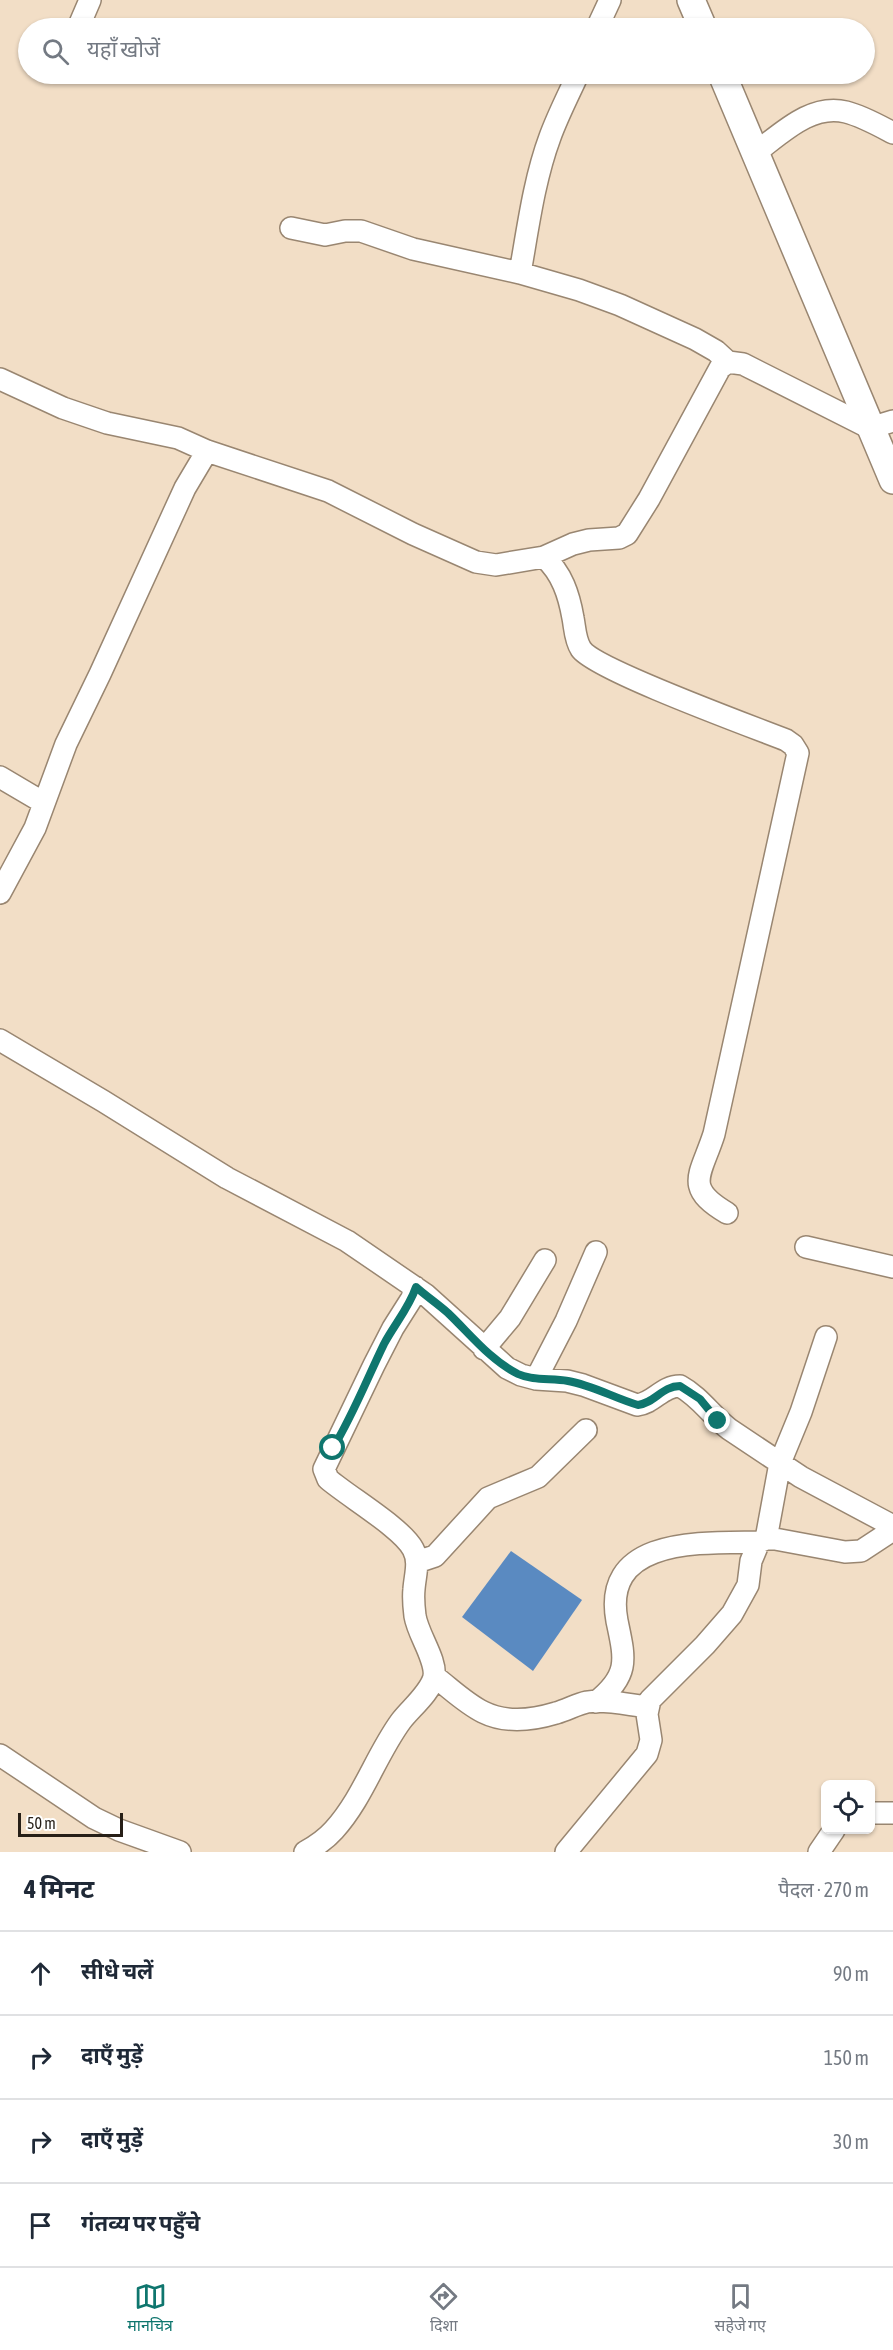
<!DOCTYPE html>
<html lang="hi">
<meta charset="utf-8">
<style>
:root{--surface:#fff;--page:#f2f2f3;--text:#1f2937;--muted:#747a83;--line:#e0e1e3;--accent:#0f766e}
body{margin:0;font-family:"Asap Condensed","Noto Sans Devanagari",sans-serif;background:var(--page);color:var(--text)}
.controls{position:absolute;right:18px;bottom:18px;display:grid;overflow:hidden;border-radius:9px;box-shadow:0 2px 4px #0004}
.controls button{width:54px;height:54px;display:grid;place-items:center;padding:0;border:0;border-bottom:2px solid var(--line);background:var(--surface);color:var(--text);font:30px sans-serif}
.scale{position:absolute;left:18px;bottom:15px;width:105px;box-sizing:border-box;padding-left:6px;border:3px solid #271f17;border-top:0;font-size:16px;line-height:21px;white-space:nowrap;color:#271f17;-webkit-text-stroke:4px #fff;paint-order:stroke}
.stop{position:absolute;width:18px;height:18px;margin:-14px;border:4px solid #0f766e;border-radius:50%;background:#fff}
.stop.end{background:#0f766e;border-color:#fff;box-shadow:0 2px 6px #0008}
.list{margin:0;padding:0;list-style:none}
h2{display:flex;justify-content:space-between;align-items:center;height:78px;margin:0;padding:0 24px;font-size:26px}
h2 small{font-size:20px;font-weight:400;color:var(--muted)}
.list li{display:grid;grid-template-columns:39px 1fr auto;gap:18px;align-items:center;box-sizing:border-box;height:84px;padding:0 24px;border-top:2px solid var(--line)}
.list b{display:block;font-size:22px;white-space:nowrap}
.list em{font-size:20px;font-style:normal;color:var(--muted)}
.icon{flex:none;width:33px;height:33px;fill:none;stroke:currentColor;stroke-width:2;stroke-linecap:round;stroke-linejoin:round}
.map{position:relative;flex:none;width:893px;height:1852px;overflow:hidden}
.search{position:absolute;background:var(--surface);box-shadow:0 2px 4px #0004;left:18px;right:18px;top:18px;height:66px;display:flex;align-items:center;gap:15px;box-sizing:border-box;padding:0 21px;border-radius:33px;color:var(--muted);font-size:22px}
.sheet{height:414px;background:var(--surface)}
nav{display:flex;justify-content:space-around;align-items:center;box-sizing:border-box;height:84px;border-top:2px solid var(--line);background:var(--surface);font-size:16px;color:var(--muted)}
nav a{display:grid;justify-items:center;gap:3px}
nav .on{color:var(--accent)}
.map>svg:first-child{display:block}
</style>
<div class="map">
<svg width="893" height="1852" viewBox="0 0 893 1852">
<rect width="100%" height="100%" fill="#f2dec6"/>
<!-- water -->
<path fill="#5a8ac1" d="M 511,1551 L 582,1600 L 533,1671 L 462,1617 Z"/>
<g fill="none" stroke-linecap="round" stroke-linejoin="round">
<!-- minor casing -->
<g stroke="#998671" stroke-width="24">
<path id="minor" d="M 78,28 L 90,0
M 597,28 L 610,0
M 755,153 C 781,134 811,103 846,112 C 862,116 878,125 893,133
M 291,228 L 325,235 L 345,231 L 361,231 L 413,249 L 520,273 L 579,290 L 620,305 L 695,339 L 716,351 L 728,362
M 520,273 C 528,228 534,180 550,137 C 558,115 569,94 578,74
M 0,379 L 63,408 L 107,423 L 178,438 L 207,451 L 328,491 L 413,534 L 476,562 L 496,565 L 544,557 L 573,544 L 589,540 L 619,538 L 627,534 L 649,499 L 720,368 L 728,362 L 743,364 L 870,428 L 893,421
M 544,557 C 562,573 569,595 573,618 C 575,628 575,640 581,649 C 594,669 753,727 786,740 L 793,745 L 798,753 L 714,1134 C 701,1175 683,1187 727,1213
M 0,777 L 44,803
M 0,893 L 35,828 L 66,744 L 100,674 L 185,488 L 207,451
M 0,1040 L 103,1101 L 227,1178 L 347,1241 L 426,1295 L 507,1368 L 521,1375 L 536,1379 L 567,1381 L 583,1385 L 637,1405 C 654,1403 662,1386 680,1386 C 700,1397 711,1415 729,1429 L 801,1477 L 893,1526
M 806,1247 L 893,1267
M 484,1349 L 510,1318 L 545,1260
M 536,1379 L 566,1321 L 596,1252
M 766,1539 L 780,1463 L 801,1412 L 826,1337
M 417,1562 L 435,1556 L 488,1498 L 538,1477 L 586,1430
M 434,1676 C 450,1688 465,1703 483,1712 C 505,1723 533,1720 556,1713 C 567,1710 577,1704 587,1702 C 606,1699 629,1705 648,1707
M 596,1702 C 630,1675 625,1659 617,1621 C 601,1536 704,1543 759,1542
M 0,1755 L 94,1818 L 119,1830 L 180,1852
M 870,1813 L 893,1813
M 305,1852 C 316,1846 326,1839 334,1830 C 363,1798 376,1755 401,1721 C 411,1708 430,1693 434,1677 C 437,1660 418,1635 415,1616 C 414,1608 413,1598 414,1589 C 415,1575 420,1562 413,1549 C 402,1528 349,1497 328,1479 L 324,1469 L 374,1365 L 393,1328 L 412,1298 L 415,1287
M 566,1852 L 647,1754 L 651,1740 L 647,1714 L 650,1700 L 705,1645 L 732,1614 L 748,1585 L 751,1561 L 759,1542 L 766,1539 L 775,1539 L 845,1552 L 861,1551 L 893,1530
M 819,1852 L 834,1830"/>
</g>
<!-- major casing -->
<g stroke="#998671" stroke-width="30">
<path id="major" d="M 691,0 L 703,28
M 722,74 L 893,480"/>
</g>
<!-- minor -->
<use href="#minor" stroke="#fff" stroke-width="21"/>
<!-- major -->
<use href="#major" stroke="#fff" stroke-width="27"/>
</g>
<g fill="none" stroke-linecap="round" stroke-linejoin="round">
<!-- route -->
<path stroke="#0f766e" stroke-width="8" d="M 333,1448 C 353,1415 367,1379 384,1344 C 394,1325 409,1308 416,1287 C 426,1296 438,1304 448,1313 C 470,1334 490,1360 518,1374 C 533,1381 551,1378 568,1381 C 592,1385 614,1398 638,1405 C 655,1403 662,1386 680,1386 L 700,1399 L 718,1421"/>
</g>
</svg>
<div class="controls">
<button><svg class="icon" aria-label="locate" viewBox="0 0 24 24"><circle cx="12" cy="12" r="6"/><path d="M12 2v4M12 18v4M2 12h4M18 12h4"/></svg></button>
</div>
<div class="scale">50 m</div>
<div class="stop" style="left:333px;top:1448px"></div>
<div class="stop end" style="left:718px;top:1421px"></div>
<div class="search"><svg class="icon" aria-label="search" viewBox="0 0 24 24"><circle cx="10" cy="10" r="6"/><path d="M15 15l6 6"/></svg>यहाँ खोजें</div>
</div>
<section class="sheet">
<h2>4 मिनट<small>पैदल · 270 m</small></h2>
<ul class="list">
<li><svg class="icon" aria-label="ahead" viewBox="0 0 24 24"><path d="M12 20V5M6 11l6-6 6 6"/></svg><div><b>सीधे चलें</b></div><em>90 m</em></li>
<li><svg class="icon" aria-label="right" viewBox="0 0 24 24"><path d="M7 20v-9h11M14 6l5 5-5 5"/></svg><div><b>दाएँ मुड़ें</b></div><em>150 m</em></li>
<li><svg class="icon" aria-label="right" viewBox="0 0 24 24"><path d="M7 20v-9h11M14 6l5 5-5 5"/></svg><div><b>दाएँ मुड़ें</b></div><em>30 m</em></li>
<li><svg class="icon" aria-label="arrive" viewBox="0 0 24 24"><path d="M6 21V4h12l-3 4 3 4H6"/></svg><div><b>गंतव्य पर पहुँचे</b></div></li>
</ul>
</section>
<nav>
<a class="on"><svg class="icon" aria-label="map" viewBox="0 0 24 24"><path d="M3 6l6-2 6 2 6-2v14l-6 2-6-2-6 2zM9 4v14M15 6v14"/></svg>मानचित्र</a>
<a><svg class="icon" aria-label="directions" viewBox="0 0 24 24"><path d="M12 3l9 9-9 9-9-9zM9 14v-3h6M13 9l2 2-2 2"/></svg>दिशा</a>
<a><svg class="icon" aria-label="saved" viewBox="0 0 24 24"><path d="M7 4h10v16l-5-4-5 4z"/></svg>सहेजे गए</a>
</nav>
